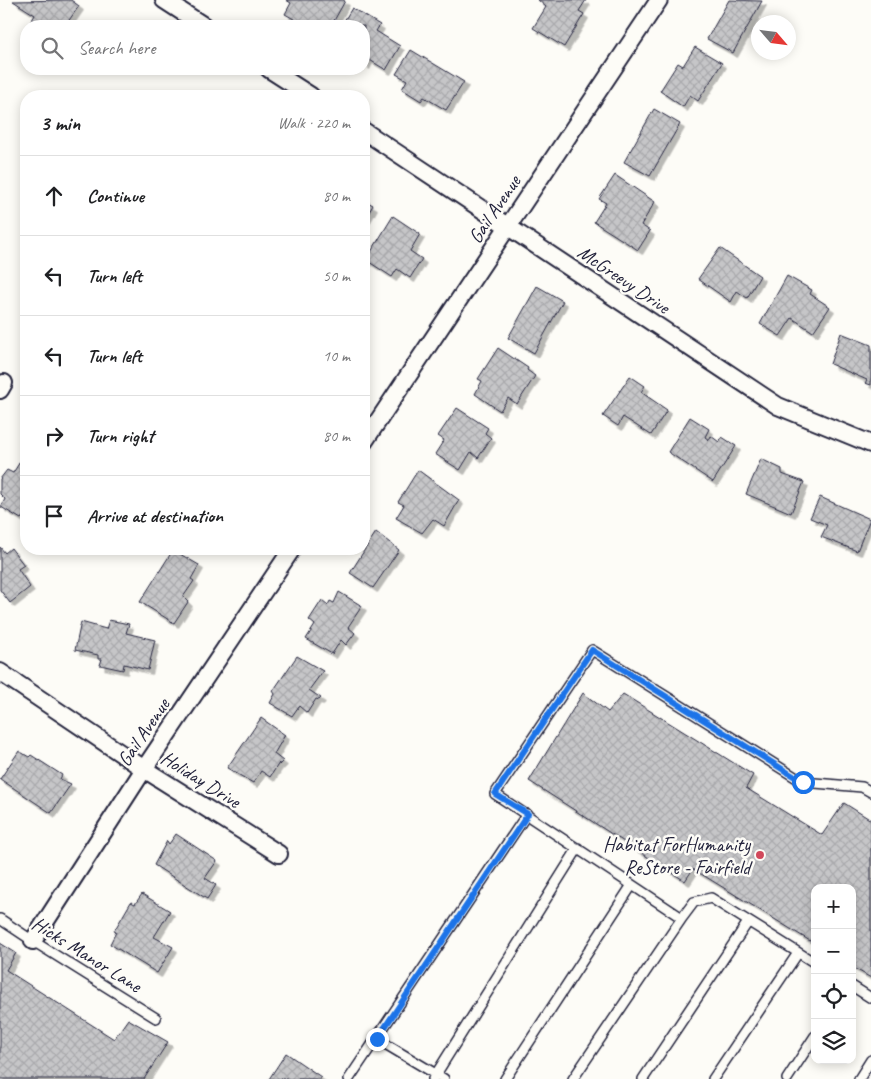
<!DOCTYPE html>
<meta charset="utf-8">
<style>
:root{--surface:#fff;--page:#f6f6f6;--text:#202124;--muted:#757577;--line:#e0e0e0}
body{margin:0;font-family:Caveat,sans-serif;background:var(--page);color:var(--text)}
.controls{position:absolute;right:15px;bottom:15px;display:grid;overflow:hidden;border-radius:10px;box-shadow:0 2px 12px #0003}
.controls button{width:45px;height:45px;display:grid;place-items:center;padding:0;border:0;border-bottom:1px solid var(--line);background:var(--surface);color:var(--text);font:25px sans-serif}
.compass{position:absolute;left:751px;top:15px;width:45px;height:45px;border-radius:50%;background:var(--surface);box-shadow:0 2px 12px #0003;rotate:118deg}
.stop{position:absolute;width:15px;height:15px;margin:-11px;border:4px solid #1a73e8;border-radius:50%;background:#fff}
.stop.end{background:#1a73e8;border-color:#fff;box-shadow:0 1px 5px #0008}
.list{margin:0;padding:0;list-style:none}
h2{display:flex;justify-content:space-between;align-items:center;height:65px;margin:0;padding:0 20px;font-size:21px}
h2 small{font-size:16px;font-weight:400;color:var(--muted)}
.list li{display:grid;grid-template-columns:32px 1fr auto;gap:15px;align-items:center;box-sizing:border-box;height:80px;padding:0 20px;border-top:1px solid var(--line)}
.list b{display:block;font-size:19px;white-space:nowrap}
.list em{font-size:16px;font-style:normal;color:var(--muted)}
.icon{flex:none;width:28px;height:28px;fill:none;stroke:currentColor;stroke-width:2;stroke-linecap:round;stroke-linejoin:round}
.map{position:relative;flex:none;width:871px;height:1079px;overflow:hidden}
.search{position:absolute;background:var(--surface);box-shadow:0 2px 12px #0003;left:20px;top:20px;width:350px;height:55px;display:flex;align-items:center;gap:12px;box-sizing:border-box;padding:0 18px;border-radius:20px;color:var(--muted);font-size:19px}
.panel{position:absolute;background:var(--surface);box-shadow:0 2px 12px #0003;left:20px;top:90px;width:350px;height:465px;border-radius:20px}
.map>svg:first-child{display:block}
</style>
<div class="map">
<svg width="871" height="1079" viewBox="0 0 871 1079">
<defs>
<pattern id="building-cross-hatch" width="8" height="8" patternUnits="userSpaceOnUse" patternTransform="scale(1.25)"><rect width="8" height="8" fill="#c6c6c8"/><path d="M0 0l8 8M0 8l8-8" fill="none" stroke="#aaaaad"/></pattern>
<filter id="shadow"><feDropShadow dx="4.5" dy="4.5" stdDeviation="0" flood-color="#0004"/></filter>
</defs>
<rect width="100%" height="100%" fill="#fdfcf7"/>
<filter id="ink" filterUnits="userSpaceOnUse"><feTurbulence type="fractalNoise" baseFrequency=".02" numOctaves="2"/><feDisplacementMap in="SourceGraphic" scale="10" xChannelSelector="R" yChannelSelector="G"/><feConvolveMatrix kernelMatrix="1 2 1 2 8 2 1 2 1" color-interpolation-filters="sRGB"/></filter>
<g filter="url(#ink)">
<!-- building -->
<path fill="url(#building-cross-hatch)" stroke="#22223b" filter="url(#shadow)" d="M 71,0 L 79,6 L 65,26 L 28,26 L 35,15 L 13,1 Z
M 286,0 L 343,0 L 345,1 L 331,26 L 319,26 L 311,22 L 306,26 L 285,14 L 291,3 Z
M 538,0 L 586,0 L 579,11 L 584,14 L 564,47 L 533,28 L 546,7 Z
M 729,0 L 762,1 L 733,53 L 707,39 Z
M 352,8 L 380,25 L 376,31 L 400,46 L 386,70 L 368,59 L 365,65 L 364,64 L 364,26 L 341,26 Z
M 695,47 L 722,63 L 698,101 L 690,95 L 683,107 L 660,91 L 678,63 L 683,66 Z
M 411,50 L 464,82 L 446,110 L 424,97 L 421,101 L 402,89 L 407,80 L 396,74 Z
M 654,109 L 680,124 L 650,176 L 624,162 Z
M 615,175 L 655,202 L 641,225 L 650,231 L 638,250 L 594,222 L 606,203 L 599,199 Z
M 364,200 L 373,205 L 364,221 Z
M 393,216 L 420,234 L 410,251 L 422,259 L 410,278 L 397,269 L 392,277 L 366,260 Z
M 720,248 L 760,276 L 747,298 L 737,291 L 731,302 L 698,279 Z
M 787,276 L 812,290 L 810,294 L 830,307 L 813,332 L 792,318 L 780,336 L 760,324 Z
M 537,286 L 563,301 L 534,353 L 508,338 Z
M 841,333 L 871,345 L 871,385 L 865,383 L 867,380 L 830,364 Z
M 498,348 L 528,368 L 527,370 L 535,376 L 517,404 L 508,398 L 500,411 L 475,394 L 482,381 L 478,379 Z
M 630,376 L 645,386 L 641,392 L 667,410 L 651,435 L 623,417 L 618,426 L 603,416 Z
M 457,408 L 488,428 L 485,433 L 491,438 L 478,458 L 471,452 L 460,470 L 435,454 L 444,440 L 438,436 Z
M 690,417 L 709,429 L 705,437 L 709,440 L 711,436 L 719,442 L 722,437 L 736,446 L 713,482 L 668,452 Z
M 26,452 L 26,513 L 21,519 L 1,507 L 5,499 L 0,494 L 0,479 L 7,470 L 13,473 Z
M 761,459 L 782,469 L 782,474 L 804,482 L 791,513 L 746,494 Z
M 418,470 L 459,500 L 444,526 L 433,519 L 422,533 L 396,518 L 404,505 L 398,502 Z
M 820,497 L 870,519 L 857,551 L 821,537 L 827,525 L 810,518 Z
M 376,532 L 399,550 L 373,588 L 350,573 Z
M 0,547 L 5,553 L 11,548 L 24,565 L 18,569 L 30,587 L 10,603 L 0,590 Z
M 173,550 L 199,565 L 191,579 L 194,581 L 183,597 L 188,602 L 174,623 L 140,602 Z
M 339,592 L 362,606 L 348,627 L 355,633 L 346,645 L 341,640 L 332,654 L 306,639 L 315,625 L 309,620 L 322,600 L 328,605 L 330,601 L 334,603 Z
M 109,620 L 129,624 L 126,633 L 155,640 L 148,670 L 124,664 L 123,670 L 100,665 L 102,659 L 98,659 L 98,655 L 75,650 L 81,622 L 106,629 Z
M 297,656 L 323,671 L 309,690 L 321,698 L 319,700 L 316,699 L 307,713 L 299,706 L 292,716 L 270,703 L 275,694 L 273,691 Z
M 583,693 L 608,712 L 623,694 L 753,775 L 746,788 L 822,835 L 844,803 L 871,820 L 871,978 L 852,967 L 852,888 L 815,888 L 815,944 L 693,869 L 685,881 L 529,781 Z
M 261,718 L 285,735 L 274,754 L 283,761 L 279,765 L 279,763 L 270,777 L 261,771 L 253,783 L 227,768 Z
M 19,751 L 29,757 L 31,755 L 62,775 L 60,779 L 71,784 L 51,813 L 0,779 Z
M 176,834 L 217,861 L 205,878 L 216,885 L 207,899 L 154,865 L 167,841 L 169,844 Z
M 142,894 L 170,911 L 154,937 L 173,947 L 157,973 L 110,944 L 116,932 L 114,931 L 131,902 L 135,904 Z
M 0,943 L 16,953 L 6,970 L 114,1039 L 128,1019 L 168,1042 L 144,1079 L 0,1079 Z
M 286,1053 L 321,1077 L 320,1079 L 269,1079 Z"/>
<g fill="none" stroke-linecap="round" stroke-linejoin="round">
<!-- lane casing -->
<g stroke="#22223b" stroke-width="12">
<path id="lane" d="M 0,919 L 33,941 L 156,1018
M 815,963 L 711,898 L 694,902 L 682,918 L 495,794 L 592,650 L 803,782 L 862,787 L 871,792
M 852,986 L 871,998
M 377,1039 L 444,1079
M 349,1079 L 527,814
M 433,1079 L 578,848
M 505,1079 L 632,885
M 573,1079 L 682,918
M 643,1079 L 748,922
M 713,1079 L 798,953
M 787,1079 L 815,1036
M 859,1079 L 871,1060"/>
</g>
<!-- street casing -->
<g stroke="#22223b" stroke-width="20">
<path id="street" d="M 164,0 L 204,26
M 269,69 L 311,96
M 364,131 L 778,406 L 871,444
M 0,390 L 4,383
M 364,442 L 659,0
M 0,672 L 144,769 L 279,854
M 33,941 L 144,769 L 292,549"/>
</g>
<!-- lane -->
<use href="#lane" stroke="#fdfcf7" stroke-width="9"/>
<!-- street -->
<use href="#street" stroke="#fdfcf7" stroke-width="16"/>
</g>
</g>
<g fill="none" stroke-linecap="round" stroke-linejoin="round" filter="url(#ink)">
<!-- route -->
<path stroke="#1a73e8" stroke-width="6" d="M 377,1039 L 528,814 L 495,794 L 592,650 L 803,782"/>
</g>
<!-- markers -->
<circle fill="#d1495b" stroke="#fdfcf7" stroke-width="2" cx="760" cy="855" r="5"/>
<g text-anchor="middle" stroke-width="5" stroke-linejoin="round" paint-order="stroke">
<!-- street labels -->
<g font-size="20" fill="#22223b" stroke="#fdfcf7">
<text transform="translate(494 209) rotate(-56)" y="7">Gail Avenue</text>
<text transform="translate(624 279) rotate(34)" y="7">McGreevy Drive</text>
<text transform="translate(143 732) rotate(-56)" y="7">Gail Avenue</text>
<text transform="translate(201 779) rotate(32)" y="7">Holiday Drive</text>
<text transform="translate(87 954) rotate(32)" y="7">Hicks Manor Lane</text>
</g>
<!-- poi labels -->
<g font-size="20" fill="#22223b" stroke="#fdfcf7" text-anchor="end">
<text x="750" y="851">Habitat ForHumanity<tspan x="750" dy="23">ReStore - Fairfield</tspan></text>
</g>
</g>
</svg>
<div class="controls">
<button>+</button>
<button>−</button>
<button><svg class="icon" aria-label="locate" viewBox="0 0 24 24"><circle cx="12" cy="12" r="6"/><path d="M12 2v4M12 18v4M2 12h4M18 12h4"/></svg></button>
<button><svg class="icon" aria-label="layers" viewBox="0 0 24 24"><path d="M12 4l9 5-9 5-9-5zM3 14l9 5 9-5"/></svg></button>
</div>
<svg class="compass" viewBox="-18 -18 36 36"><path d="M0-13l5 13h-10z" fill="#e53935"/><path d="M0 13l5-13h-10z" fill="#757577"/></svg>
<div class="stop" style="left:803px;top:782px"></div>
<div class="stop end" style="left:377px;top:1039px"></div>
<div class="search"><svg class="icon" aria-label="search" viewBox="0 0 24 24"><circle cx="10" cy="10" r="6"/><path d="M15 15l6 6"/></svg>Search here</div>
<section class="panel">
<h2>3 min<small>Walk · 220 m</small></h2>
<ul class="list">
<li><svg class="icon" aria-label="ahead" viewBox="0 0 24 24"><path d="M12 20V5M6 11l6-6 6 6"/></svg><div><b>Continue</b></div><em>80 m</em></li>
<li><svg class="icon" aria-label="left" viewBox="0 0 24 24"><path d="M17 20v-9H6M10 6l-5 5 5 5"/></svg><div><b>Turn left</b></div><em>50 m</em></li>
<li><svg class="icon" aria-label="left" viewBox="0 0 24 24"><path d="M17 20v-9H6M10 6l-5 5 5 5"/></svg><div><b>Turn left</b></div><em>10 m</em></li>
<li><svg class="icon" aria-label="right" viewBox="0 0 24 24"><path d="M7 20v-9h11M14 6l5 5-5 5"/></svg><div><b>Turn right</b></div><em>80 m</em></li>
<li><svg class="icon" aria-label="arrive" viewBox="0 0 24 24"><path d="M6 21V4h12l-3 4 3 4H6"/></svg><div><b>Arrive at destination</b></div></li>
</ul>
</section>
</div>
